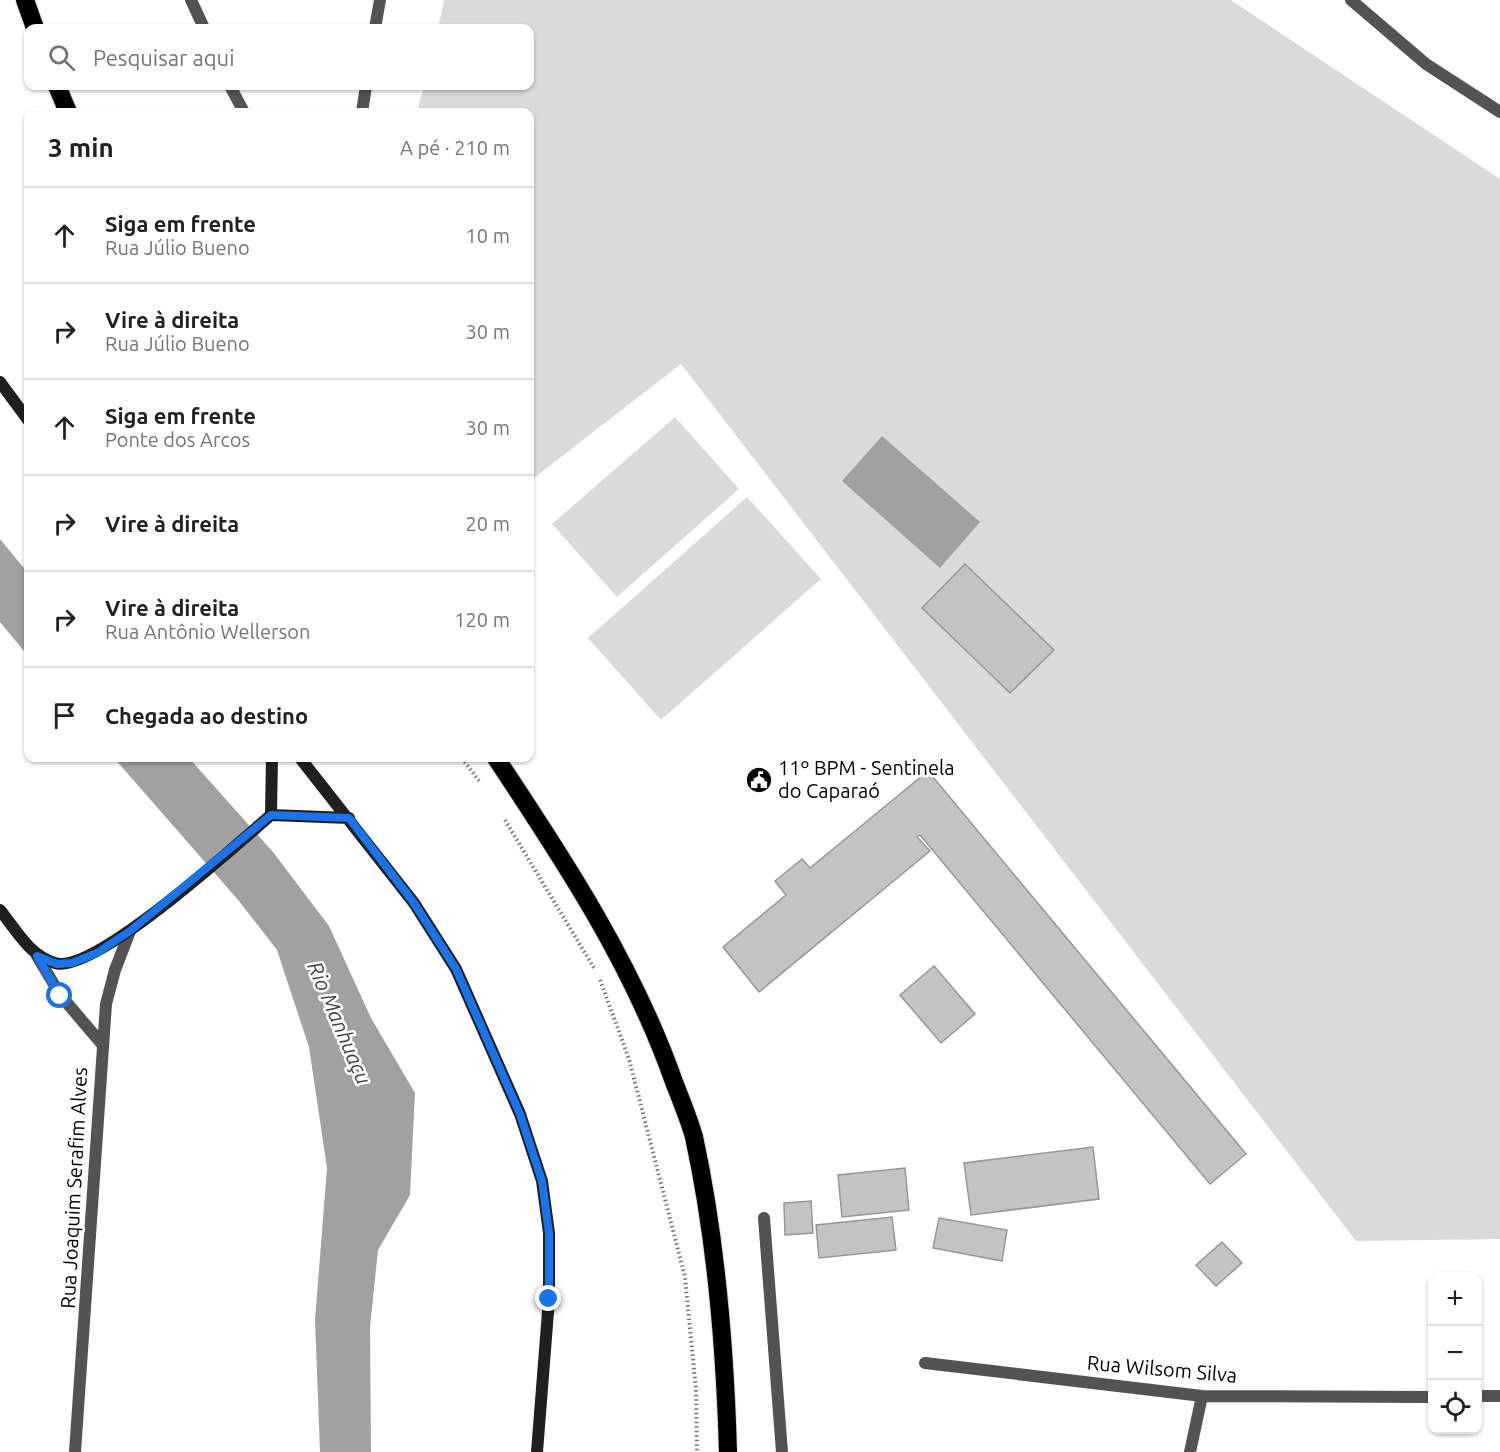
<!DOCTYPE html>
<html lang="pt">
<meta charset="utf-8">
<style>
:root{--surface:#fff;--page:#f2f2f2;--text:#202124;--muted:#757577;--line:#e0e0e0}
body{margin:0;font-family:Ubuntu,sans-serif;background:var(--page);color:var(--text)}
.controls{position:absolute;right:18px;bottom:18px;display:grid;overflow:hidden;border-radius:12px;box-shadow:0 2px 4px #0004}
.controls button{width:54px;height:54px;display:grid;place-items:center;padding:0;border:0;border-bottom:2px solid var(--line);background:var(--surface);color:var(--text);font:30px sans-serif}
.stop{position:absolute;width:18px;height:18px;margin:-14px;border:4px solid #1a73e8;border-radius:50%;background:#fff}
.stop.end{background:#1a73e8;border-color:#fff;box-shadow:0 2px 6px #0008}
.list{margin:0;padding:0;list-style:none}
h2{display:flex;justify-content:space-between;align-items:center;height:78px;margin:0;padding:0 24px;font-size:26px}
h2 small{font-size:20px;font-weight:400;color:var(--muted)}
.list li{display:grid;grid-template-columns:39px 1fr auto;gap:18px;align-items:center;box-sizing:border-box;height:96px;padding:0 24px;border-top:2px solid var(--line)}
.list b{display:block;font-size:22px;white-space:nowrap}
.list p{margin:0;font-size:20px;white-space:nowrap;color:var(--muted)}
.list em{font-size:20px;font-style:normal;color:var(--muted)}
.icon{flex:none;width:33px;height:33px;fill:none;stroke:currentColor;stroke-width:2;stroke-linecap:round;stroke-linejoin:round}
.map{position:relative;flex:none;width:1500px;height:1452px;overflow:hidden}
.search{position:absolute;background:var(--surface);box-shadow:0 2px 4px #0004;left:24px;top:24px;width:510px;height:66px;display:flex;align-items:center;gap:15px;box-sizing:border-box;padding:0 21px;border-radius:12px;color:var(--muted);font-size:22px}
.panel{position:absolute;background:var(--surface);box-shadow:0 2px 4px #0004;left:24px;top:108px;width:510px;height:654px;border-radius:12px}
.map>svg:first-child{display:block}
</style>
<div class="map">
<svg width="1500" height="1452" viewBox="0 0 1500 1452">
<rect width="100%" height="100%" fill="#fff"/>
<!-- green -->
<path fill="#dadada" d="M 444,0 L 1231,0 L 1500,179 L 1500,1239 L 1356,1241 L 681,364 L 530,481 L 530,112 L 417,112 L 424,86 L 530,86 L 530,28 L 438,28 Z
M 675,417 L 739,489 L 617,597 L 552,524 Z
M 747,497 L 821,579 L 661,720 L 588,638 Z"/>
<!-- water -->
<path fill="#a1a1a1" d="M 882,436 L 980,522 L 940,568 L 842,481 Z
M 0,539 L 28,573 L 28,656 L 0,622 Z
M 114,758 L 189,758 L 273,852 L 329,926 L 371,1018 L 415,1093 L 410,1195 L 378,1250 L 370,1327 L 371,1452 L 320,1452 L 315,1320 L 327,1168 L 309,1047 L 277,950 L 239,901 Z"/>
<!-- building -->
<path fill="#c3c3c3" stroke="#979797" stroke-width="1.5" d="M 965,564 L 1054,650 L 1010,693 L 922,608 Z
M 928,771 L 1246,1154 L 1210,1184 L 920,835 L 917,837 L 930,851 L 759,992 L 723,947 L 786,895 L 775,881 L 802,859 L 810,868 Z
M 934,966 L 975,1014 L 941,1043 L 900,995 Z
M 1093,1147 L 1099,1199 L 971,1215 L 964,1163 Z
M 905,1168 L 909,1210 L 842,1217 L 838,1175 Z
M 811,1201 L 813,1233 L 785,1235 L 784,1203 Z
M 892,1217 L 896,1250 L 819,1258 L 816,1225 Z
M 939,1218 L 1007,1230 L 1002,1261 L 933,1248 Z
M 1222,1242 L 1242,1263 L 1216,1286 L 1196,1265 Z"/>
<g fill="none" stroke-linecap="round" stroke-linejoin="round">
<!-- highway casing -->
<g stroke="#dbdbdb" stroke-width="20">
<path id="highway" d="M 25,0 L 35,28
M 57,86 L 68,112
M 496,758 C 564,860 633,965 674,1082 C 681,1100 689,1119 694,1137 C 716,1238 725,1349 728,1452"/>
</g>
<!-- path -->
<path stroke="#757575" stroke-width="4" stroke-dasharray="1.5 3" stroke-linecap="butt" d="M 462,758 L 479,781
M 505,820 L 594,968
M 600,980 L 629,1059 L 685,1277 L 696,1390 L 697,1452"/>
<!-- lane -->
<path stroke="#535353" stroke-width="12" d="M 764,1218 L 782,1452"/>
<!-- street -->
<path stroke="#535353" stroke-width="12" d="M 191,0 L 204,28
M 1351,0 L 1426,64 L 1500,112
M 375,28 L 380,0
M 230,86 L 244,112
M 362,112 L 366,86
M 37,956 L 61,996 L 102,1044
M 925,1363 L 1202,1396 L 1432,1397
M 1478,1396 L 1500,1396
M 75,1452 L 106,1004 L 115,970 L 130,931
M 1190,1452 L 1202,1396"/>
<!-- secondary -->
<path stroke="#202020" stroke-width="12" d="M 0,382 L 28,420
M 300,758 L 414,903 L 456,969 L 520,1114 L 542,1181 L 549,1233 L 549,1299 L 537,1452
M 271,815 L 349,818
M 271,815 L 272,758
M 0,910 C 16,930 30,956 55,963 C 94,975 237,844 271,815"/>
<!-- highway -->
<use href="#highway" stroke="#000" stroke-width="18"/>
</g>
<g fill="none" stroke-linecap="round" stroke-linejoin="round">
<!-- route -->
<path stroke="#1a73e8" stroke-width="8" d="M 60,996 L 37,956 L 57,964 L 72,963 L 97,953 L 130,931 L 271,815 L 349,818 L 414,903 L 456,969 L 520,1114 L 542,1181 L 549,1233 L 549,1299"/>
</g>
<!-- icons -->
<defs>
<g id="civic-disc" transform="scale(1.35)"><circle r="9.5" fill="#000" stroke="#fff"/><path d="M-.6-6.5H3V-4.5H.6V-3L4-1V1h2V6H-6V1h2V-1L-.6-3ZM-1.2 2.5V6h2.4V2.5Z" fill="#fff"/></g>
</defs>
<g fill-rule="evenodd">
<use href="#civic-disc" x="759" y="780"/>
</g>
<g text-anchor="middle" stroke-width="5" stroke-linejoin="round" paint-order="stroke">
<!-- poi labels -->
<g font-size="20" fill="#000" stroke="#fff" text-anchor="start">
<text x="778" y="775">11º BPM - Sentinela<tspan x="778" dy="23">do Caparaó</tspan></text>
</g>
<!-- street labels -->
<g font-size="20" fill="#000" stroke="#fff">
<text transform="translate(74 1188) rotate(-87)" y="7">Rua Joaquim Serafim Alves</text>
<text transform="translate(1162 1369) rotate(5)" y="7">Rua Wilsom Silva</text>
</g>
<!-- water labels -->
<g font-size="21" font-style="italic" fill="#424242" stroke="#fff">
<text transform="translate(339 1023) rotate(67)" y="7">Rio Manhuaçu</text>
</g>
</g>
</svg>
<div class="controls">
<button>+</button>
<button>−</button>
<button><svg class="icon" aria-label="locate" viewBox="0 0 24 24"><circle cx="12" cy="12" r="6"/><path d="M12 2v4M12 18v4M2 12h4M18 12h4"/></svg></button>
</div>
<div class="stop" style="left:60px;top:996px"></div>
<div class="stop end" style="left:549px;top:1299px"></div>
<div class="search"><svg class="icon" aria-label="search" viewBox="0 0 24 24"><circle cx="10" cy="10" r="6"/><path d="M15 15l6 6"/></svg>Pesquisar aqui</div>
<section class="panel">
<h2>3 min<small>A pé · 210 m</small></h2>
<ul class="list">
<li><svg class="icon" aria-label="ahead" viewBox="0 0 24 24"><path d="M12 20V5M6 11l6-6 6 6"/></svg><div><b>Siga em frente</b><p>Rua Júlio Bueno</p></div><em>10 m</em></li>
<li><svg class="icon" aria-label="right" viewBox="0 0 24 24"><path d="M7 20v-9h11M14 6l5 5-5 5"/></svg><div><b>Vire à direita</b><p>Rua Júlio Bueno</p></div><em>30 m</em></li>
<li><svg class="icon" aria-label="ahead" viewBox="0 0 24 24"><path d="M12 20V5M6 11l6-6 6 6"/></svg><div><b>Siga em frente</b><p>Ponte dos Arcos</p></div><em>30 m</em></li>
<li><svg class="icon" aria-label="right" viewBox="0 0 24 24"><path d="M7 20v-9h11M14 6l5 5-5 5"/></svg><div><b>Vire à direita</b></div><em>20 m</em></li>
<li><svg class="icon" aria-label="right" viewBox="0 0 24 24"><path d="M7 20v-9h11M14 6l5 5-5 5"/></svg><div><b>Vire à direita</b><p>Rua Antônio Wellerson</p></div><em>120 m</em></li>
<li><svg class="icon" aria-label="arrive" viewBox="0 0 24 24"><path d="M6 21V4h12l-3 4 3 4H6"/></svg><div><b>Chegada ao destino</b></div></li>
</ul>
</section>
</div>
